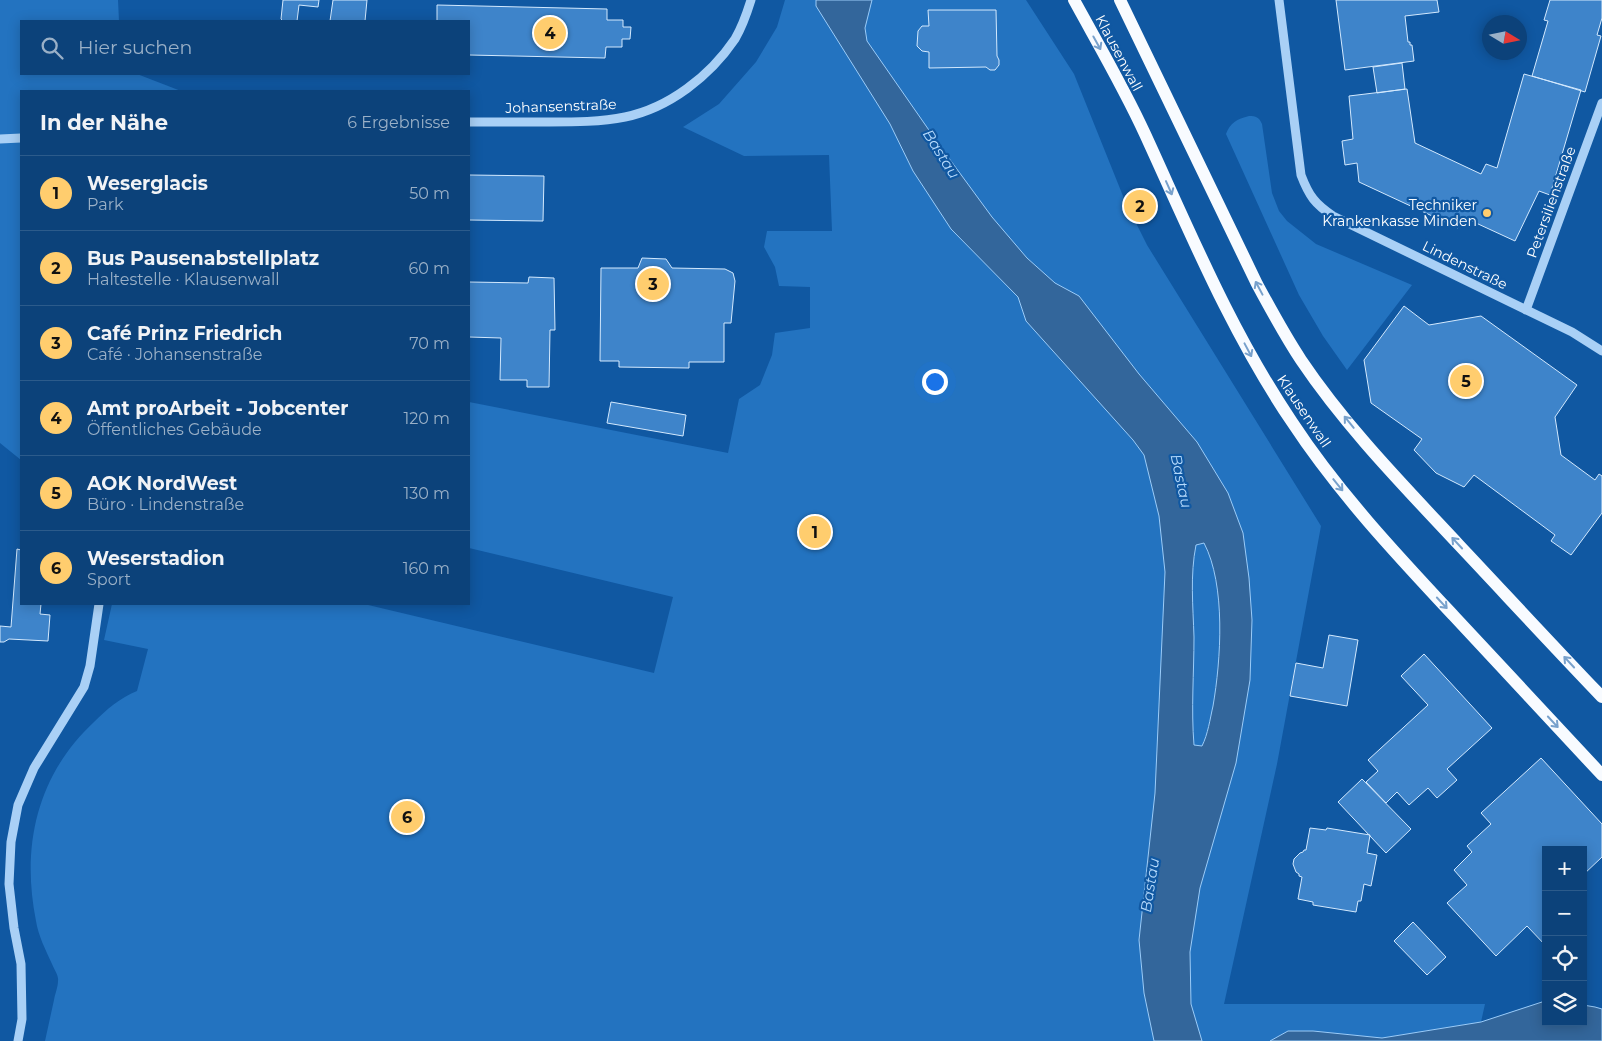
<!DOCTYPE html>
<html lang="de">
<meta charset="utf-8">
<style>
:root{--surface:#0c427a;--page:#1a4d81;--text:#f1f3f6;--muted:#9ab0c7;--line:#2c5b8b;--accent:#ffcd6e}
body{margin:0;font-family:Montserrat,sans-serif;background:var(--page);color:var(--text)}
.controls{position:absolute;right:15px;bottom:15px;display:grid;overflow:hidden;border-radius:0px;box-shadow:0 2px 12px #0003}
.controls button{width:45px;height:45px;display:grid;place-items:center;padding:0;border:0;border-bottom:1px solid var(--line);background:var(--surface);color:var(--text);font:25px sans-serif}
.compass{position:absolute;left:1482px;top:15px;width:45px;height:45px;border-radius:50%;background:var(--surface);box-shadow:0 2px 12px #0003;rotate:100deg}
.you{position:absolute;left:934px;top:381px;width:18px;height:18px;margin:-12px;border:4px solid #fff;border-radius:50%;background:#1a73e8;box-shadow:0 0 0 8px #1a73e833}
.badge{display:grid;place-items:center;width:32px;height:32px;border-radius:50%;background:var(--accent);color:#111;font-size:16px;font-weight:700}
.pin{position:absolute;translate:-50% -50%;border:2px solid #fff;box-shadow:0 1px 5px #0006}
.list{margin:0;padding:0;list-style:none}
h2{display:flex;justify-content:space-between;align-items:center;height:65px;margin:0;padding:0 20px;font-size:21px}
h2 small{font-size:16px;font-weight:400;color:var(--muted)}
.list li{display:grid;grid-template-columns:32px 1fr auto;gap:15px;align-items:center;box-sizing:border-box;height:75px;padding:0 20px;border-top:1px solid var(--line)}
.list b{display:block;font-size:19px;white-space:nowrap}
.list p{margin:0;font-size:16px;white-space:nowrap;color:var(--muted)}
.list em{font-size:16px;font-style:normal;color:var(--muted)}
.icon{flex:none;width:28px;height:28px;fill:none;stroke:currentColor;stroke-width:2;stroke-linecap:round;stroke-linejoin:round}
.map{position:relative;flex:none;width:1602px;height:1041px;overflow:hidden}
.search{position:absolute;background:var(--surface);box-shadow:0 2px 12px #0003;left:20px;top:20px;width:450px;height:55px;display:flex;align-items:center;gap:12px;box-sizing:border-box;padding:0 18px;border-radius:0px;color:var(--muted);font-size:19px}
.panel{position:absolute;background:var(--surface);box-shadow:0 2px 12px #0003;left:20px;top:90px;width:450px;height:515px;border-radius:0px}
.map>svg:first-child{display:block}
</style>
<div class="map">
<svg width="1602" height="1041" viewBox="0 0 1602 1041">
<rect width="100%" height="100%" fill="#1058a2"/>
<!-- green -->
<path fill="#2373c0" d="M 0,0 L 118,0 L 119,21 L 21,21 L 21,74 L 137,74 L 181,91 L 21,91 L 21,460 L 0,443 Z
M 785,0 L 1026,0 L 1074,74 L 1125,201 L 1147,245 L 1321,526 L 1277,764 L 1224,1004 L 1485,1004 L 1481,1022 L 1382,1038 L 1313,1031 L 1288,1031 L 1270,1041 L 45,1041 C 48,1027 51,1014 54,1000 C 55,994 58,987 58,981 C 59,976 54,969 52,964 C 46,951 38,935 36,921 C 21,846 37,775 94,722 C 107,709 120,698 137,691 L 148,649 L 104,640 L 112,604 L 364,604 L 654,673 L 673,597 L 469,548 L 469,402 L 728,453 L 739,399 L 760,385 L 772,355 L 775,333 L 810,328 L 810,287 L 779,286 L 775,267 L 764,247 L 767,231 L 832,231 L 829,155 L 744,156 L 683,127 L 719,104 L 756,62 L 777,27 Z
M 1249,116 C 1256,116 1259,117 1262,124 L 1272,193 L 1279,211 L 1287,221 L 1316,244 L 1412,285 L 1347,370 L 1323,336 L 1299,295 L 1226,134 C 1230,123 1237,119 1249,116 Z"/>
<!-- water -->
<path fill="#33669b" stroke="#9bccf9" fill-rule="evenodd" d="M 816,0 L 872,0 L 865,28 L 867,41 L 940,146 L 992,217 L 1027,258 L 1055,283 L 1079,296 L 1139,374 L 1197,442 L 1228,493 L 1243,533 L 1249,578 L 1252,620 L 1250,680 L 1236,763 L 1200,888 L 1190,952 L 1191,1004 L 1202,1041 L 1154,1041 L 1144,993 L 1139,940 L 1155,793 L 1165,572 L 1159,516 L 1144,455 L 1133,440 L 1026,321 L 1018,297 L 951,229 L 913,171 L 890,124 L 816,6 ZM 1204,543 C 1226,585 1221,660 1213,706 C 1210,719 1208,734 1202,746 L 1194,745 C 1191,709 1194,673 1194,637 C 1193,606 1190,575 1196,545 Z
M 1545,1001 L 1546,1022 L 1583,1022 L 1583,1005 L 1595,1007 L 1602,1009 L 1602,1041 L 1270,1041 L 1288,1031 L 1313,1031 L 1382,1038 L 1481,1022 Z"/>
<!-- building -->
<path fill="#3e84ca" stroke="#d3e9fe" d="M 283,0 L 319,0 L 318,7 L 299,5 L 297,21 L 283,21 L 281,19 Z
M 333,0 L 367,0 L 365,21 L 330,21 Z
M 1336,0 L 1437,0 L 1439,12 L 1405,16 L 1408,42 L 1410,42 L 1410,45 L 1412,45 L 1414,61 L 1345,70 Z
M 1550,0 L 1602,0 L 1602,18 L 1597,35 L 1601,36 L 1585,92 L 1532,76 L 1548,21 L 1544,20 Z
M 437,5 L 607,9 L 607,20 L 623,20 L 623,27 L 631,27 L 630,39 L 622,39 L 622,47 L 606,47 L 605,58 L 469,55 L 469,21 L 437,21 Z
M 928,10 L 996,10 L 997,56 L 999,60 L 999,65 L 995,70 L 990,70 L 986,67 L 929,68 L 929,52 L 922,51 L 917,46 L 918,31 L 922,26 L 929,26 Z
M 1402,63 L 1405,89 L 1377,93 L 1373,67 Z
M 1524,74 L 1581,90 L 1550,195 L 1539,191 L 1515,241 L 1463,217 L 1458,228 L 1359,182 L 1357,163 L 1345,165 L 1342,141 L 1353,139 L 1349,96 L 1407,89 L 1415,143 L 1481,174 L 1486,164 L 1497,168 Z
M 469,175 L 544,176 L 543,221 L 469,220 Z
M 642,258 L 666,259 L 672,268 L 725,269 L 733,273 L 735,281 L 731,323 L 724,323 L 724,362 L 689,362 L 689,368 L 619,367 L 619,361 L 600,361 L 601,268 L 638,268 Z
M 529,277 L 554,278 L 555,330 L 550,330 L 549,387 L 527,387 L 527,380 L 500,380 L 501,338 L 469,337 L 469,282 L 528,283 Z
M 1404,306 L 1429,325 L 1481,316 L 1577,385 L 1555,417 L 1561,455 L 1595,480 L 1599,474 L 1602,476 L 1602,513 L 1571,555 L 1551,541 L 1555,535 L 1474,475 L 1464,487 L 1436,473 L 1414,450 L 1422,439 L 1371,403 L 1364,360 Z
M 611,402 L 686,415 L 683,436 L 607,423 Z
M 17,549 L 21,550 L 21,604 L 41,604 L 40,614 L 50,615 L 48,641 L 9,639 L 4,642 L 0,642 L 0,626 L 11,627 Z
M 1329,635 L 1358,640 L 1347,706 L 1290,696 L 1296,663 L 1323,668 Z
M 1424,654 L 1492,728 L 1447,769 L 1457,780 L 1437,798 L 1428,788 L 1409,805 L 1397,792 L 1386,803 L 1366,782 L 1378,771 L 1368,760 L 1428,705 L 1401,676 Z
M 1541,758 L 1602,824 L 1602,857 L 1583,875 L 1583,850 L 1546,850 L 1546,946 L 1527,926 L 1496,956 L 1447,903 L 1467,885 L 1454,870 L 1472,852 L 1467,846 L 1491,824 L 1481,813 Z
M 1362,779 L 1411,829 L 1386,853 L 1338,802 Z
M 1310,828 L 1326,830 L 1327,828 L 1370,835 L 1367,853 L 1377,855 L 1371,886 L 1364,884 L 1361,901 L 1358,901 L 1356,912 L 1313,905 L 1313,902 L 1298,899 L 1302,877 L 1299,876 L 1299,874 L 1296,872 L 1293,864 L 1294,859 L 1300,853 L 1303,852 L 1304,850 L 1306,850 Z
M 1413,922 L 1446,957 L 1427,975 L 1394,941 Z"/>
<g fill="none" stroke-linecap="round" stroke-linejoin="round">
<!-- minor -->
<path stroke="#a9d0f6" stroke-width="9" d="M 1279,0 L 1301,175 C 1309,196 1315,204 1333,216 L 1572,332 L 1602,351
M 469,122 C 496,122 522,122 549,122 C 574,122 601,122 625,117 C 669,108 710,76 735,39 C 742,27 747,13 751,0
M 0,139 L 21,138
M 1526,310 L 1602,103
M 18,1041 L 22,1019 L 21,964 L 14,928 L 9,884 L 11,842 L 18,805 L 34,768 L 84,687 L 90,666 L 99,604"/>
<!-- major -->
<path stroke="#f8fbff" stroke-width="12" d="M 1074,0 C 1098,44 1124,88 1145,134 C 1190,232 1231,332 1292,422 C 1338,492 1396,554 1453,615 C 1503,668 1552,722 1602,775
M 1120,0 L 1257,284 C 1271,310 1285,336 1301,360 C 1346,427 1404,486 1459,545 C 1507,596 1554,647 1602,697"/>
</g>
<!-- one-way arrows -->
<defs><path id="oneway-shaft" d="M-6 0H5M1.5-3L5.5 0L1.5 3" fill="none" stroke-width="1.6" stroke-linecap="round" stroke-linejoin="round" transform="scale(1.25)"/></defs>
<g stroke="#78a1cc">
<use href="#oneway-shaft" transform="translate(1097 43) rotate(61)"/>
<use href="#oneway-shaft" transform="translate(1169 188) rotate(66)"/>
<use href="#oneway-shaft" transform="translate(1259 288) rotate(-118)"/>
<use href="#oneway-shaft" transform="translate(1248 350) rotate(62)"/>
<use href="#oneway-shaft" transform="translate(1349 422) rotate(-129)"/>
<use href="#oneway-shaft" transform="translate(1338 485) rotate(51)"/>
<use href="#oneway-shaft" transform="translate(1457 543) rotate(-133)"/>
<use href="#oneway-shaft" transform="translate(1442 603) rotate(47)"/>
<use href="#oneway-shaft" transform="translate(1569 662) rotate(-133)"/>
<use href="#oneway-shaft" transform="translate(1553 722) rotate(47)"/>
</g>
<!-- markers -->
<circle fill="#ffcd6e" stroke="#1058a2" stroke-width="2" cx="1487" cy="213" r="5"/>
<g text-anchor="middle" stroke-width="4.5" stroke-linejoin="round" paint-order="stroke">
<!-- street labels -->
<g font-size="14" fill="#fff" stroke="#1058a2">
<text transform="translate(1119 53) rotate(62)" y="5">Klausenwall</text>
<text transform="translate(561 106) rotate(-2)" y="5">Johansenstraße</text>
<text transform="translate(1551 202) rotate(-70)" y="5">Petersilienstraße</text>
<text transform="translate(1465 265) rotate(26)" y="5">Lindenstraße</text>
<text transform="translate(1304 411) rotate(56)" y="5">Klausenwall</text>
</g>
<!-- poi labels -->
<g font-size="14" fill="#fff" stroke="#1058a2" text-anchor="end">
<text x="1477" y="210">Techniker<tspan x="1477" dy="16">Krankenkasse Minden</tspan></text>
</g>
<!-- water labels -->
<g font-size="15" font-style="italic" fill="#b6dafc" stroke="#1058a2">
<text transform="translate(941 154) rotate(58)" y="5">Bastau</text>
<text transform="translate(1181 481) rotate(78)" y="5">Bastau</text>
<text transform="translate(1150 885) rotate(-81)" y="5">Bastau</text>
</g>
</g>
</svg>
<div class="controls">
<button>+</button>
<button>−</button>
<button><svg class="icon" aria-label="locate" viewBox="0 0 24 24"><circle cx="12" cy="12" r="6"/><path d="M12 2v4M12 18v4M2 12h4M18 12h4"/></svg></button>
<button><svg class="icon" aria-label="layers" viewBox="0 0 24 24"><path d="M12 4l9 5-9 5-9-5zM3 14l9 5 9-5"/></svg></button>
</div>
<svg class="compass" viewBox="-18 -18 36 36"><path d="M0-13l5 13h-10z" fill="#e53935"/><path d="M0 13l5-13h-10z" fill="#9ab0c7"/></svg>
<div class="you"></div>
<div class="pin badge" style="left:815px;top:532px">1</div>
<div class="pin badge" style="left:1140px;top:206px">2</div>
<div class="pin badge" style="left:653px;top:284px">3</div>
<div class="pin badge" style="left:550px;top:33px">4</div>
<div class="pin badge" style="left:1466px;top:381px">5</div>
<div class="pin badge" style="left:407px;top:817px">6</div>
<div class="search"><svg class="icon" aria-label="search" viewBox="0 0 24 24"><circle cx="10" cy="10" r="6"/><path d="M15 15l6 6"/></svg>Hier suchen</div>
<section class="panel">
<h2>In der Nähe<small>6 Ergebnisse</small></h2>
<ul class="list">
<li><span class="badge">1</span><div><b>Weserglacis</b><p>Park</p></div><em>50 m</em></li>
<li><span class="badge">2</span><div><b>Bus Pausenabstellplatz</b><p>Haltestelle · Klausenwall</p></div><em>60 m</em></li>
<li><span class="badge">3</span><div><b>Café Prinz Friedrich</b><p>Café · Johansenstraße</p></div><em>70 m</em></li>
<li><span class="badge">4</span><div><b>Amt proArbeit - Jobcenter</b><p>Öffentliches Gebäude</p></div><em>120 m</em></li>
<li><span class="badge">5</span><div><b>AOK NordWest</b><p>Büro · Lindenstraße</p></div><em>130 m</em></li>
<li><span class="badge">6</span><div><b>Weserstadion</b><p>Sport</p></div><em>160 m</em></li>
</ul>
</section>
</div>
